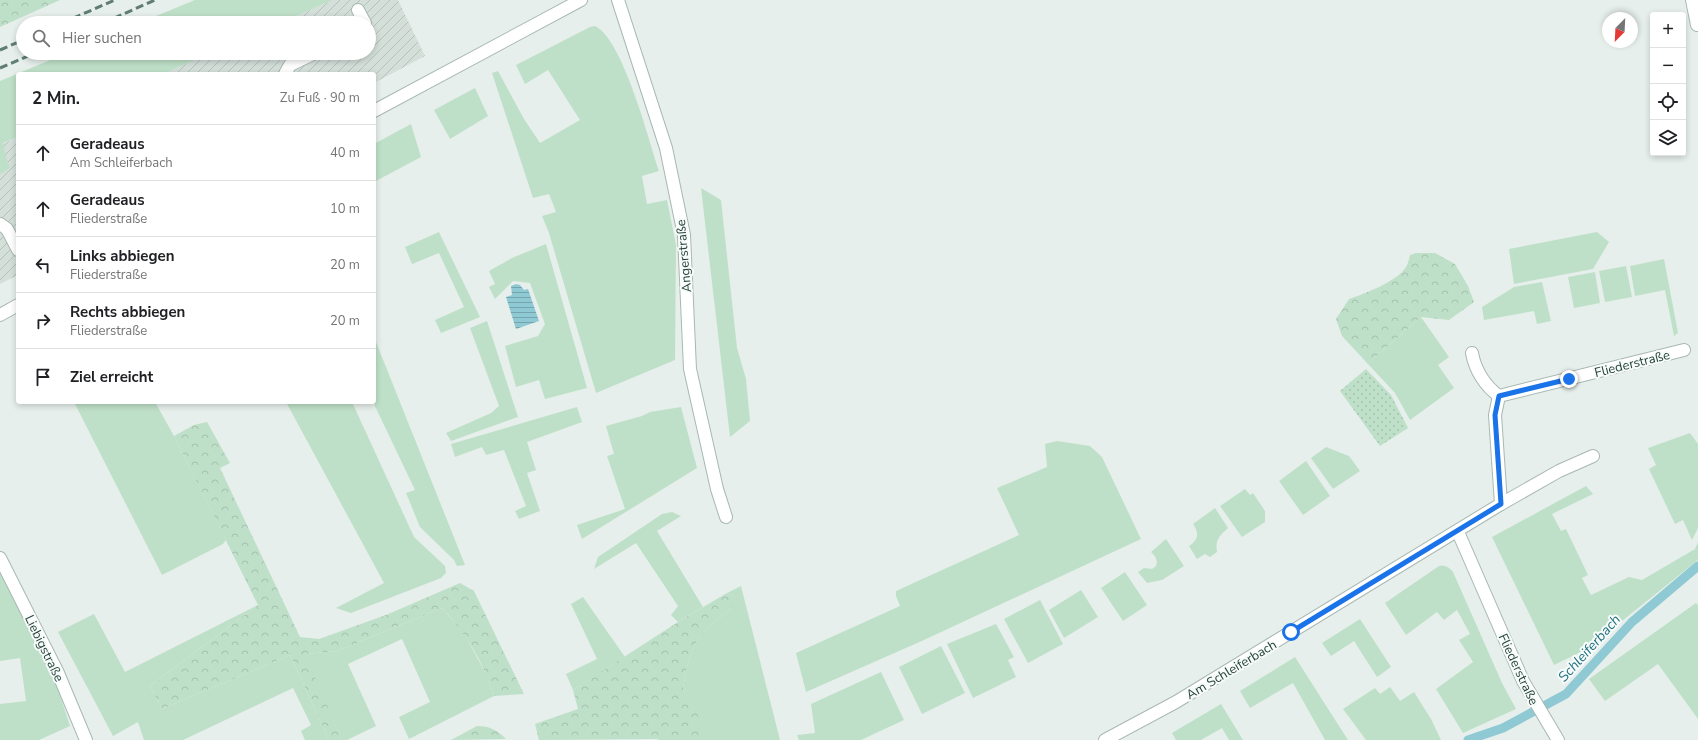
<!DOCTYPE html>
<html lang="de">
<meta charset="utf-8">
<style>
:root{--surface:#fff;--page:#f6f6f6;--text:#202124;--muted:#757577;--line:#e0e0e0}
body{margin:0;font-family:"Nunito Sans",sans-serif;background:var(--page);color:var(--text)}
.controls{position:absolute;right:12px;top:12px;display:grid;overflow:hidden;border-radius:4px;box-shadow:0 2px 6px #0003}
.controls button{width:36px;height:36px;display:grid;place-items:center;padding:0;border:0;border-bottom:1px solid var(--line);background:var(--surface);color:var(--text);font:20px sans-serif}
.compass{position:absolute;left:1602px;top:12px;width:36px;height:36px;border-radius:50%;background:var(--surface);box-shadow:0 2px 6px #0003;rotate:204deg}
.stop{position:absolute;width:12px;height:12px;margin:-9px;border:3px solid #1a73e8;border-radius:50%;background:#fff}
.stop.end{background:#1a73e8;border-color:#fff;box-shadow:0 1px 4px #0008}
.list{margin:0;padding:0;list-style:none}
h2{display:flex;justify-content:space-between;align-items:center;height:52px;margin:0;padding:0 16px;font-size:17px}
h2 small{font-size:13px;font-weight:400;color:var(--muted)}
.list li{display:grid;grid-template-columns:26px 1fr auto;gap:12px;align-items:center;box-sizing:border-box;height:56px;padding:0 16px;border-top:1px solid var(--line)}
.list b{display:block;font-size:15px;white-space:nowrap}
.list p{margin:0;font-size:13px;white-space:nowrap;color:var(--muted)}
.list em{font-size:13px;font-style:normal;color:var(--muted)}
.icon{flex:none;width:22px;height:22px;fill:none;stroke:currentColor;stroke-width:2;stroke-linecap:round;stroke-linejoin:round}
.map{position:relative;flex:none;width:1698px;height:740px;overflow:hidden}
.search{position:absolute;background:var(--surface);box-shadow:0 2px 6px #0003;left:16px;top:16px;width:360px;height:44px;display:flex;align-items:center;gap:10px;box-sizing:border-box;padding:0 14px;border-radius:22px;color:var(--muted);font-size:15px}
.panel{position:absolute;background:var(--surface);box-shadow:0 2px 6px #0003;left:16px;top:72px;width:360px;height:332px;border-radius:4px}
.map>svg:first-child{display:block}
</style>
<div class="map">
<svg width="1698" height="740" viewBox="0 0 1698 740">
<defs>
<pattern id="industrial-furrows" width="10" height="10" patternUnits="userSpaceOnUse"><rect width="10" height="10" fill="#d4dfda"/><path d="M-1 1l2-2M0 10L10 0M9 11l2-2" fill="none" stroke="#b6c1bc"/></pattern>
<pattern id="forest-crowns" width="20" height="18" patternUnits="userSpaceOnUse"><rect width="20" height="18" fill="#bfe0c8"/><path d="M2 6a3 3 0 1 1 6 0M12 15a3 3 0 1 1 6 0" fill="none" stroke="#a4c1ad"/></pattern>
<pattern id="garden-dots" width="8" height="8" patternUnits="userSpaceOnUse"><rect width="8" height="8" fill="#bfe0c8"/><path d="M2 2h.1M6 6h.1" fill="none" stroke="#a4c1ad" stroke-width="1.8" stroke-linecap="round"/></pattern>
<pattern id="water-rules" width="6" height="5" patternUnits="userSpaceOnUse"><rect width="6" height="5" fill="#8ec9d4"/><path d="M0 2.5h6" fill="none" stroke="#74a5ad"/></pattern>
</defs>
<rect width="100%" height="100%" fill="#e6efeb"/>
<!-- industrial -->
<path fill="url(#industrial-furrows)" d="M 333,0 L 398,0 L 425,56 L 374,83 L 374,74 L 163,74 L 211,53 L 369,53 L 369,23 L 280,23 Z
M 18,137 L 18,275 L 0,284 L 0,145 Z"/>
<!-- grass -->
<path fill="#bfe0c8" d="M 195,0 L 333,0 L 280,23 L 139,23 Z
M 595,26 C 623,39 649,141 659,171 L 642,176 L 647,204 L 667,200 L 676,245 L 675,360 L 596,393 L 549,233 L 542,216 L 556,212 L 549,194 L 533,198 L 492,73 L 498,71 L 524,119 L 540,143 L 580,120 L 548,70 L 525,84 L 516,65 L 590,27 Z
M 67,53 L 211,53 L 163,74 L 18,74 L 18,137 L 3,143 L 6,157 L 10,168 L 0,174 L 0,81 Z
M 475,88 L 488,116 L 450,139 L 434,110 Z
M 411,124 L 421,157 L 374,182 L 374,144 Z
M 701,188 L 721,200 L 737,348 L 746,379 L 750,421 L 730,437 Z
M 439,232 L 480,317 L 441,333 L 435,320 L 464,307 L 439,253 L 412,264 L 405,247 Z
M 1597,232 L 1609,242 L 1593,269 L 1514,284 L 1509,249 Z
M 546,244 L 587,388 L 545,399 L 539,380 L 516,387 L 505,346 L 538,336 L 545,324 L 530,283 L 513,281 L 495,299 L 489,287 L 495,284 L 489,271 L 512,258 Z
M 1664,259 L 1678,333 L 1674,336 L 1665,290 L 1635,296 L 1630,266 Z
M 1626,266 L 1632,297 L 1605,302 L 1599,271 Z
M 1595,272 L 1600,303 L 1574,308 L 1568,277 Z
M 1542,282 L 1551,321 L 1537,324 L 1534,311 L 1484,320 L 1482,307 L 1514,287 Z
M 1421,317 L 1449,357 L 1438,365 L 1454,388 L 1410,420 L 1395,393 L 1368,364 Z
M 487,321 L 518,417 L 451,441 L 446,433 L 491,413 L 499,406 L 470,328 Z
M 374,337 L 465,565 L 457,566 L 454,560 L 420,527 L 406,493 L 415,490 L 373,402 Z
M 74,402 L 155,402 L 174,436 L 226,540 L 223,544 L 162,575 Z
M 286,402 L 352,402 L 414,537 L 445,566 L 446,573 L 441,578 L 351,613 L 336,608 L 384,583 Z
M 577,407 L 582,422 L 527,442 L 536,470 L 527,473 L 540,511 L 519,519 L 515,511 L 526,506 L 504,450 L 486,455 L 482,447 L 455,457 L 451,444 Z
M 681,407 L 697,468 L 582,539 L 577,525 L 625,509 L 607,456 L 614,454 L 606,426 L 642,416 L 650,412 Z
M 1690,433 L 1698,444 L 1698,528 L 1692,540 L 1683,520 L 1675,524 L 1649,469 L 1656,465 L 1648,448 Z
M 1057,441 L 1090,446 L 1102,457 L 1141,539 L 924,640 L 806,692 L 796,653 L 900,606 L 896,596 L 896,591 L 1019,535 L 997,488 L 1047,467 L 1045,444 Z
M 1326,447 L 1349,456 L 1360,471 L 1333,489 L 1311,458 Z
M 1306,461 L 1330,496 L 1303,515 L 1279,481 Z
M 1586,486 L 1593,494 L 1552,514 L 1561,531 L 1566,529 L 1588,575 L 1582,578 L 1591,595 L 1629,577 L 1642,580 L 1695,549 L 1698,542 L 1698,560 L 1587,649 L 1554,665 L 1492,537 Z
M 1245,489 L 1250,495 L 1253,493 L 1265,511 L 1265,522 L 1242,537 L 1220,506 Z
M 1215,508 L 1228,528 C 1219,536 1215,540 1217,552 L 1210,557 L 1205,554 L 1197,559 L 1189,546 C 1199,539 1199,533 1193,524 Z
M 672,512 L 681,516 L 657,531 L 703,607 L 678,622 L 671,615 L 678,606 L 636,543 L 594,569 L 598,557 L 662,514 Z
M 1166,539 L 1184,566 L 1162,580 L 1147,583 L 1138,572 L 1144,568 L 1152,569 L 1156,566 C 1158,560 1156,557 1151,552 Z
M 1439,566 C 1446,565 1449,567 1453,572 L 1502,683 L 1516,709 L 1463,733 L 1436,689 L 1473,662 L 1459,640 L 1470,634 L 1457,610 L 1444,620 L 1437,612 L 1406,635 L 1385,603 Z
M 0,571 L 56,683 L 70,726 L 39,740 L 0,740 L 0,704 L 26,701 L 20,658 L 0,661 Z
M 1125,572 L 1147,605 L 1123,621 L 1101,588 Z
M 741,586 L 780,740 L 699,740 L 690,702 L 683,689 C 685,677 687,664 692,652 C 699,633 718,619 734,606 L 734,596 L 727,593 Z
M 1081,590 L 1098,617 L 1064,638 L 1049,610 Z
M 583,597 L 625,657 L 573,690 L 566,674 L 597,659 L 571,604 Z
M 1040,600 L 1063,644 L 1028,663 L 1004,619 Z
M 1696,603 L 1698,605 L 1698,719 L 1658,664 L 1605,701 L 1589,679 Z
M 258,605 L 150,686 L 162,709 L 290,655 L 329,740 L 305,740 L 301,731 L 311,725 L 293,688 L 183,740 L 144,740 L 138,722 L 113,736 L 58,632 L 94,614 L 125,672 Z
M 442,608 L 464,633 L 487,676 L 494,696 L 409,739 L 399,717 L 430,702 L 402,639 L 348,664 L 376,726 L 347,740 L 342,740 L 304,654 L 337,651 Z
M 1360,619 L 1391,667 L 1377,677 L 1354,641 L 1331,656 L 1322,643 Z
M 996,624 L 1014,657 L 1008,660 L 1016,677 L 973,698 L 947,644 Z
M 941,646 L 965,693 L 922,714 L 899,667 Z
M 1295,657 L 1348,740 L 1325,740 L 1293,683 L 1250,708 L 1240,691 Z
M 881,672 L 904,720 L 861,740 L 799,740 L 797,735 L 815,733 L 811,704 Z
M 1390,687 L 1400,701 L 1414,692 L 1431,719 L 1441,740 L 1366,740 L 1343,709 L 1375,688 L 1380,694 Z
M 1221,704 L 1243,740 L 1229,740 L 1222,728 L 1201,740 L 1176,740 L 1172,733 Z"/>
<!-- forest -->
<path fill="url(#forest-crowns)" d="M 0,0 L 60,0 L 0,27 Z
M 1416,253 L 1435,253 L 1455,264 L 1468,286 L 1474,302 L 1449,320 L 1421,317 L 1368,364 L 1342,336 L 1336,319 L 1349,299 C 1364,294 1398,281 1406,267 C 1408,264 1409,259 1410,255 Z
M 207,422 L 230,463 L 220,468 L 300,637 L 319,639 L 386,615 L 460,583 L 474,591 L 524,694 L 494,696 C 483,662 467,634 442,608 L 337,651 L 305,654 L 342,740 L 329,740 L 290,655 L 162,709 L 150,686 L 258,605 L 174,436 L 194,425 Z
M 727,593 L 734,596 L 734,606 C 718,619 699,633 692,652 C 687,664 685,677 683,689 L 698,715 L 699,740 L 659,740 L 657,739 L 539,740 L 535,724 L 578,709 L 573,690 L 678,622 Z
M 477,726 C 490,726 497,730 506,739 L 451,740 Z"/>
<!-- garden -->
<path fill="url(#garden-dots)" d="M 1366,369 L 1391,395 L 1408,428 L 1380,446 L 1340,391 Z"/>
<!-- water -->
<path fill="url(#water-rules)" d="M 516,284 L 520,285 L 524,290 L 528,289 L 539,321 L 516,329 L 506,297 L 512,295 L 511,286 Z"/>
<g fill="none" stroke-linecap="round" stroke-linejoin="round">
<!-- stream -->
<path stroke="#8ec9d4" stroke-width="9" d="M 1468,740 L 1503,728 L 1566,694 L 1632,622 L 1698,566"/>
<!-- lane casing -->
<g stroke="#a8b8b2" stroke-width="14">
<path id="lane" d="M 1692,0 L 1697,25
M 358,10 L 365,23
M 285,74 L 290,65 L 315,53
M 0,224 L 7,229 L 18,250
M 1472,353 C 1475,370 1485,386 1499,396
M 1501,504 L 1495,415 L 1499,396 L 1684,350"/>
</g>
<!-- street casing -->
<g stroke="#a8b8b2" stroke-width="14">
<path id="street" d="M 618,0 L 666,148 L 684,235 L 690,369 L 717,489 L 726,517
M 374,111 L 581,0
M 0,315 L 18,305
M 1458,532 L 1523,681 L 1558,740
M 0,558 L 58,673 L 86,740
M 1105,740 L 1176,702 L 1501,504 L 1559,471 L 1593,456"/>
</g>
<!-- lane -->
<use href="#lane" stroke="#fff" stroke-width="12"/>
<!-- street -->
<use href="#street" stroke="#fff" stroke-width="12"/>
<!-- rail -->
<path stroke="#5f7d75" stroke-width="3" stroke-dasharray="8 4" stroke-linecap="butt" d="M 62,23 L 115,0
M 103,23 L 155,0
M 0,50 L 23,40
M 0,68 L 35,53"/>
</g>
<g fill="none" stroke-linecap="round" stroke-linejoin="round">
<!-- route -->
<path stroke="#1a73e8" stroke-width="5" d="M 1291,632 L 1501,504 L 1495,415 L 1499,396 L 1569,379"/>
</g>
<g text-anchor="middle" stroke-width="4" stroke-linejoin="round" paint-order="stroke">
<!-- street labels -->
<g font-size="13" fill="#24423a" stroke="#f7fbf9">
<text transform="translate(683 256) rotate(-95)" y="5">Angerstraße</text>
<text transform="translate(1632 363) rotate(-14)" y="5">Fliederstraße</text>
<text transform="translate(45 648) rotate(64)" y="5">Liebigstraße</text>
<text transform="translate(1231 669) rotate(-31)" y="5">Am Schleiferbach</text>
<text transform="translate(1519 669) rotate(65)" y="5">Fliederstraße</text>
</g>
<!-- water labels -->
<g font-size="14" font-style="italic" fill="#1c6f80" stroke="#f7fbf9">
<text transform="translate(1589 648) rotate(-48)" y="5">Schleiferbach</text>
</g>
</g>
</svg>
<div class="controls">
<button>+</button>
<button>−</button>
<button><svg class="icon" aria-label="locate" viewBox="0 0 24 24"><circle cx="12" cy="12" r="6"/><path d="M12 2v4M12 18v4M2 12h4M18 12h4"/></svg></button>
<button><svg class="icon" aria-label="layers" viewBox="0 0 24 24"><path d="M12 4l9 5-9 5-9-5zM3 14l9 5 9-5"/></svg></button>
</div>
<svg class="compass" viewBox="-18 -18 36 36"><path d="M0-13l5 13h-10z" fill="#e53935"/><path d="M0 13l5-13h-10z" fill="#757577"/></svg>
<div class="stop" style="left:1291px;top:632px"></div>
<div class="stop end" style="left:1569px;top:379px"></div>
<div class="search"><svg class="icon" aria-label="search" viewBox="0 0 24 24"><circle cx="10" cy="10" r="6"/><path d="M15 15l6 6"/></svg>Hier suchen</div>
<section class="panel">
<h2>2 Min.<small>Zu Fuß · 90 m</small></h2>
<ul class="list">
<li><svg class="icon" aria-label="ahead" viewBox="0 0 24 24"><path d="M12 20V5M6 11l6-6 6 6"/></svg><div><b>Geradeaus</b><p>Am Schleiferbach</p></div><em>40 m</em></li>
<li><svg class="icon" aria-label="ahead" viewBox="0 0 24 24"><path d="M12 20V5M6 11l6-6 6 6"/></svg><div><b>Geradeaus</b><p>Fliederstraße</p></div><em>10 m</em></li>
<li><svg class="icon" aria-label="left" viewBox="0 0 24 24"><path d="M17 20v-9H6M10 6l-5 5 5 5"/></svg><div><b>Links abbiegen</b><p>Fliederstraße</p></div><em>20 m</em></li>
<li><svg class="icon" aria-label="right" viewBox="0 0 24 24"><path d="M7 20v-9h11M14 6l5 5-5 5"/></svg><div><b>Rechts abbiegen</b><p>Fliederstraße</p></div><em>20 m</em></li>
<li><svg class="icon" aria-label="arrive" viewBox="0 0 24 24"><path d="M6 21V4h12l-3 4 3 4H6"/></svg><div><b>Ziel erreicht</b></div></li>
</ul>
</section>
</div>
